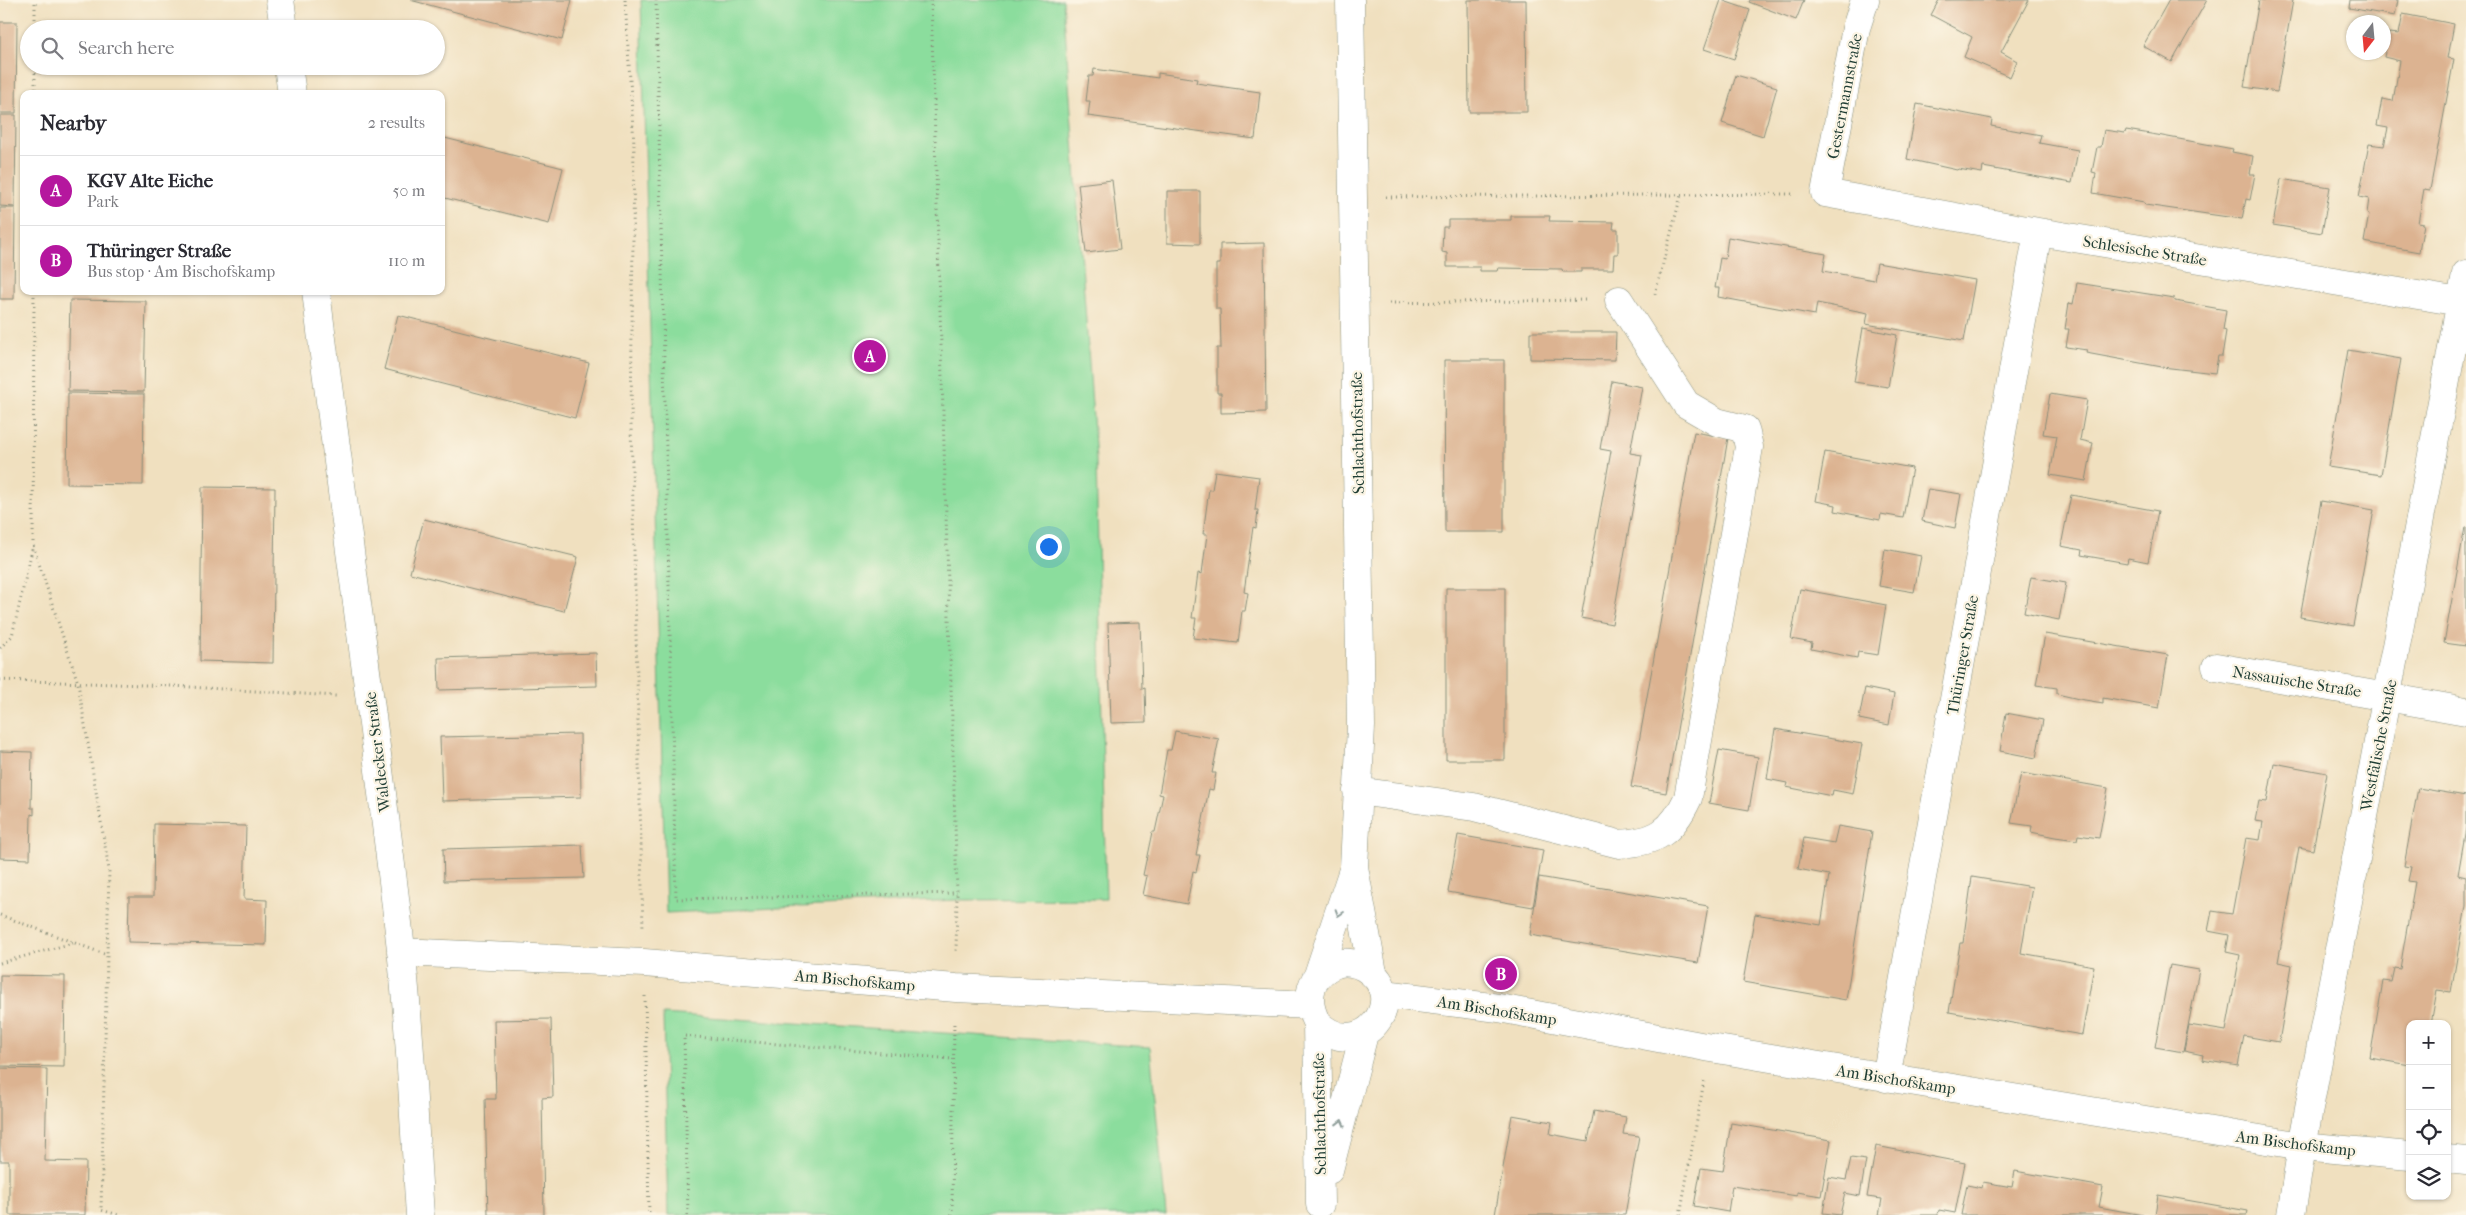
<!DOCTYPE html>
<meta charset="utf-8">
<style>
:root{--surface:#fff;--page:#f7f7f7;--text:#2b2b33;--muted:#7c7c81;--line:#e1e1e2;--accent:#b5179e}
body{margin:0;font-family:"IM FELL French Canon",serif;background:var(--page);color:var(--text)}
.controls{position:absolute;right:15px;bottom:15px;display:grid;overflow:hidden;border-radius:10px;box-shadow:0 1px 4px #0004}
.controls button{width:45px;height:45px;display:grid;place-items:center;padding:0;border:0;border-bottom:1px solid var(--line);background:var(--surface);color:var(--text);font:25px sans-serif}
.compass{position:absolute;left:2346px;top:15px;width:45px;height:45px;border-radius:50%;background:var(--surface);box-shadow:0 1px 4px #0004;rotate:196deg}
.you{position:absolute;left:1048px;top:546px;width:18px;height:18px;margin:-12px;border:4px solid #fff;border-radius:50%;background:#1a73e8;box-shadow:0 0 0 8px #1a73e833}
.badge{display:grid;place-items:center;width:32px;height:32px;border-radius:50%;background:var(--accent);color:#fff;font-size:16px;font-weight:700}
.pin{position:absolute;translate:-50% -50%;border:2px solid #fff;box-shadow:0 1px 5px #0006}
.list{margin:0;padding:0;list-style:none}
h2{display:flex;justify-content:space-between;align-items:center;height:65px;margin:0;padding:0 20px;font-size:21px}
h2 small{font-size:16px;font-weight:400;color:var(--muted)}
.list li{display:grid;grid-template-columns:32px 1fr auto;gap:15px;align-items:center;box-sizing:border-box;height:70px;padding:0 20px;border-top:1px solid var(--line)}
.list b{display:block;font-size:19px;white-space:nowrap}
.list p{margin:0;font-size:16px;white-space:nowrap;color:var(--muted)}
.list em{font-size:16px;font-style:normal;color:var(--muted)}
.icon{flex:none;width:28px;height:28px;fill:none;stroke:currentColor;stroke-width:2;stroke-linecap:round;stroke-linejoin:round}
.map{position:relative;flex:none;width:2466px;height:1215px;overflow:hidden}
.search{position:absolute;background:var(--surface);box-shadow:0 1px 4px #0004;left:20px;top:20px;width:425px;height:55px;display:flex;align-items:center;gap:12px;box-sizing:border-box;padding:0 18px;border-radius:28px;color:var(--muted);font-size:19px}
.panel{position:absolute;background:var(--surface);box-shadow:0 1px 4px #0004;left:20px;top:90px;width:425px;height:205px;border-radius:10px}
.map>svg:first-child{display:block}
</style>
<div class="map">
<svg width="2466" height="1215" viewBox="0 0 2466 1215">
<rect width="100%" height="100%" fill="#fcf5e5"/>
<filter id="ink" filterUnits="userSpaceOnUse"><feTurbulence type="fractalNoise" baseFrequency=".02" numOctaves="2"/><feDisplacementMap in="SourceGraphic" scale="10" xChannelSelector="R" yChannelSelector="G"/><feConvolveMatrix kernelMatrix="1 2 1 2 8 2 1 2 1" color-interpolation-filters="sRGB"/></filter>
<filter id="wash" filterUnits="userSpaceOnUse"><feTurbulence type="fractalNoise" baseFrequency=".0096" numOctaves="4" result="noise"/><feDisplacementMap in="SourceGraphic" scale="20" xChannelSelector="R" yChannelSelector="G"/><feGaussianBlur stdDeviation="1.12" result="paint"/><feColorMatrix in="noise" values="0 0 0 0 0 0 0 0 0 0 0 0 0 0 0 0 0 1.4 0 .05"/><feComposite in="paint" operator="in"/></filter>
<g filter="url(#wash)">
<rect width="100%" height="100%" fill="#f0e0bf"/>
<!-- green -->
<path fill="#8bdd9d" stroke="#558d68" d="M 641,0 L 1063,0 L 1096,460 L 1106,899 L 957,900 L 666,913 Z
M 663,1014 L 1150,1047 L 1166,1215 L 668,1215 Z"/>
<g id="blocks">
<!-- building -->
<path fill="#dcb391" d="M 410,0 L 572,0 L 562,40 Z
M 1468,0 L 1526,0 L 1527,112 L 1469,112 Z
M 1721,0 L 1750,10 L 1734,59 L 1704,49 Z
M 1750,0 L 1804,0 L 1796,20 L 1749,2 Z
M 1939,0 L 2029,0 L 2001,52 L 2017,61 L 2010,77 L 1964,57 L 1972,37 L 1931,15 Z
M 2169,0 L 2207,0 L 2172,62 L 2143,46 Z
M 2259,0 L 2293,0 L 2277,92 L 2244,87 Z
M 2350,0 L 2398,0 L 2395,16 L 2349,8 Z
M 2403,14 L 2454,24 L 2448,58 L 2454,59 L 2430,190 L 2424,189 L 2418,223 L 2424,224 L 2419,252 L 2364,242 L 2369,214 L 2367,213 L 2369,199 L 2359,197 L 2369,144 L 2384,146 L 2388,128 L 2377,126 L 2382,99 L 2393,101 L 2400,61 L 2384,57 L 2389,33 L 2399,34 Z
M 0,22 L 17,22 L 16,113 L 0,113 Z
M 1094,69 L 1158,78 L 1158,73 L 1197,79 L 1196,83 L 1260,92 L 1255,139 L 1088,116 L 1090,101 L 1086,101 L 1089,76 L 1093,76 Z
M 1736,75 L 1777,87 L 1763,136 L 1722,123 Z
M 1917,104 L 1992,119 L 1991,126 L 2041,135 L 2039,143 L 2078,150 L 2072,183 L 1983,167 L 1982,173 L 1958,169 L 1957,170 L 1907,159 Z
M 0,115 L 16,115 L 15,207 L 0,206 Z
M 2104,130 L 2125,133 L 2126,130 L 2157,135 L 2233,149 L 2232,152 L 2253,156 L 2250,174 L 2255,174 L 2250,200 L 2246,199 L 2242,219 L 2145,205 L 2144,202 L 2093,193 L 2096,173 L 2092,172 L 2097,147 L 2101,147 Z
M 441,137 L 563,168 L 549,224 L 441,197 Z
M 2281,179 L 2330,187 L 2322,233 L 2273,225 Z
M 1112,180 L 1120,249 L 1086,253 L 1078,184 Z
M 1167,191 L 1200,191 L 1200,244 L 1167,243 Z
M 0,208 L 15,208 L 14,299 L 0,299 Z
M 1511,216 L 1550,216 L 1549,221 L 1614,222 L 1613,229 L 1618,229 L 1618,254 L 1614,254 L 1613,269 L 1581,269 L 1581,272 L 1563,272 L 1562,269 L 1498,268 L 1497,271 L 1480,271 L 1480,267 L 1447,267 L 1447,253 L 1442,252 L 1443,227 L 1448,227 L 1448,220 L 1511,220 Z
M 1728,237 L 1826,254 L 1823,271 L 1874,280 L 1877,263 L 1975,280 L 1964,341 L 1866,324 L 1868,313 L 1817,303 L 1815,315 L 1718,297 L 1719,288 L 1715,288 L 1720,258 L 1725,259 Z
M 1264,243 L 1266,412 L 1221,413 L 1221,393 L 1217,393 L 1217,348 L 1221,348 L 1220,309 L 1216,309 L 1216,264 L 1220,264 L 1220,244 Z
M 2077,283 L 2174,298 L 2175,301 L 2226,310 L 2223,330 L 2226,331 L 2222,356 L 2218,356 L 2215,373 L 2162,367 L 2086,353 L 2087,350 L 2066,347 L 2069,329 L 2065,329 L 2069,303 L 2073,304 Z
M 70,300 L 146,301 L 144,392 L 68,391 Z
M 398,315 L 589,363 L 575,418 L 384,369 Z
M 1863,328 L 1897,335 L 1888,387 L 1854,382 Z
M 1530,332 L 1616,332 L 1615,360 L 1530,359 Z
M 2348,350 L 2401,359 L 2381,475 L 2328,467 Z
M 1444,360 L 1504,360 L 1504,532 L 1445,532 Z
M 1612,381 L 1642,387 L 1630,453 L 1642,455 L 1612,624 L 1581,618 L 1611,451 L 1600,449 Z
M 68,393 L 144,394 L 143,485 L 67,484 Z
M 2050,394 L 2087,400 L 2080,440 L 2093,443 L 2086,481 L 2050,475 L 2057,436 L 2043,434 Z
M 1694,432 L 1728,438 L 1666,793 L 1631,787 Z
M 1825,452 L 1912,468 L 1903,518 L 1881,514 L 1880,520 L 1835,511 L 1836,505 L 1816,501 Z
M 1215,471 L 1259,477 L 1255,510 L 1258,510 L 1256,528 L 1253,527 L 1244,592 L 1248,593 L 1245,611 L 1242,611 L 1238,643 L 1193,638 L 1196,618 L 1192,618 L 1198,573 L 1202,574 L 1207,534 L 1203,534 L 1209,489 L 1212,490 Z
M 202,487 L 275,488 L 273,663 L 200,661 Z
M 1928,489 L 1961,494 L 1955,528 L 1922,521 Z
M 2071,495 L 2158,511 L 2148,562 L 2128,558 L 2127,563 L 2081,555 L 2082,550 L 2061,546 Z
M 2321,501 L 2374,510 L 2353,626 L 2300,617 Z
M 424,519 L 578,557 L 564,611 L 410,573 Z
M 2465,527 L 2466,527 L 2466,646 L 2444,643 Z
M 1885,549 L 1921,556 L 1914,592 L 1879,586 Z
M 2031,577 L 2066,583 L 2059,620 L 2024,613 Z
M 1446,588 L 1505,588 L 1505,760 L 1446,760 Z
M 1800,589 L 1886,605 L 1878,655 L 1858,652 L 1857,658 L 1811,649 L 1812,643 L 1791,639 Z
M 1140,622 L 1142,689 L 1145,688 L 1146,722 L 1111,723 L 1108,623 Z
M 2045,634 L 2168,655 L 2159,708 L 2103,698 L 2103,703 L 2079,699 L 2057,694 L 2057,688 L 2036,685 Z
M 596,653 L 597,686 L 439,690 L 438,658 Z
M 1865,688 L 1894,694 L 1889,725 L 1859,719 Z
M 2006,713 L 2043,720 L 2036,758 L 2000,751 Z
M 1775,729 L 1862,744 L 1853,794 L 1833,790 L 1832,796 L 1786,787 L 1787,783 L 1767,779 Z
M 1175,731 L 1219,739 L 1212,773 L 1216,773 L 1213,790 L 1209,789 L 1196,855 L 1200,855 L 1196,872 L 1193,871 L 1187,904 L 1143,895 L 1147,876 L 1143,875 L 1152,832 L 1155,832 L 1163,795 L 1159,794 L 1167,750 L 1171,750 Z
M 580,734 L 581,797 L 442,801 L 440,737 Z
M 1719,750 L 1758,757 L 1749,810 L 1709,803 Z
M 0,751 L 32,752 L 31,808 L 34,808 L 34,815 L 31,814 L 30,859 L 0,858 Z
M 2274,763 L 2327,773 L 2313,850 L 2299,847 L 2278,962 L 2292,965 L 2279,1042 L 2244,1036 L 2238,1066 L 2202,1060 L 2203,1055 L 2184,1051 L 2189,1025 L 2226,1031 L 2240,955 L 2226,952 L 2229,935 L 2208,931 L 2212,911 L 2232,914 L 2246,838 L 2260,840 L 2263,822 L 2255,821 L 2259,801 L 2267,802 Z
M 2021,773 L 2108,788 L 2099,838 L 2078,835 L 2077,840 L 2055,837 L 2031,832 L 2032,826 L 2011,823 Z
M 2418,788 L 2466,796 L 2466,828 L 2458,875 L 2466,877 L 2466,906 L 2451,992 L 2437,990 L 2431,1024 L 2410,1024 L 2410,1065 L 2370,1058 L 2383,981 L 2391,982 L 2394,968 L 2400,969 L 2404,945 L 2415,882 L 2408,881 L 2411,867 L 2404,866 Z
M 154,824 L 246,826 L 244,899 L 267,900 L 266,945 L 128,942 L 129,897 L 153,897 Z
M 1838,826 L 1872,832 L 1846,1000 L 1743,982 L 1755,914 L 1821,925 L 1829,875 L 1798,869 L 1804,838 L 1834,843 Z
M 1458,835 L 1543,850 L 1533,907 L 1448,892 Z
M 582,845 L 584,878 L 444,881 L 443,849 Z
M 1539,877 L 1708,906 L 1698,963 L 1530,935 Z
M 1972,877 L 2032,887 L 2021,953 L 2094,966 L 2082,1035 L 1949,1012 L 1960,943 L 1963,943 Z
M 2170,965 L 2199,970 L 2183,1052 L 2155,1047 Z
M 0,975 L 65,976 L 64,1067 L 0,1066 Z
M 551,1019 L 553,1097 L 542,1098 L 544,1215 L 488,1215 L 485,1099 L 496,1099 L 494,1020 Z
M 0,1068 L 47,1069 L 45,1161 L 86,1162 L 85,1215 L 9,1215 L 9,1161 L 0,1161 Z
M 1594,1111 L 1626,1117 L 1623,1134 L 1639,1136 L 1625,1215 L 1495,1215 L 1512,1115 L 1552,1122 L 1550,1134 L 1588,1141 Z
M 1731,1123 L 1831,1140 L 1821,1196 L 1797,1192 L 1797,1196 L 1732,1186 L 1728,1212 L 1694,1206 L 1701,1168 L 1723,1171 Z
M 1876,1146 L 1965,1163 L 1955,1213 L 1939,1210 L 1938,1215 L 1879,1215 L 1882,1199 L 1867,1197 Z
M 1851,1158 L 1866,1160 L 1860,1196 L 1845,1193 L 1840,1215 L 1823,1213 L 1829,1177 L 1846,1180 Z
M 2015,1171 L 2103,1187 L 2099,1207 L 2143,1215 L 1961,1215 L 1967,1185 L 1982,1188 L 1983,1182 L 2012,1187 Z
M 2158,1195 L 2248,1211 L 2247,1215 L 2155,1215 Z"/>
</g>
</g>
<g filter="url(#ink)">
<use href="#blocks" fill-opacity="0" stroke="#888e7a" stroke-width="1"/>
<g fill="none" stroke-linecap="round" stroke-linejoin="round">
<!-- minor casing -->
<g stroke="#888e7a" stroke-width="29">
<path id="minor" d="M 280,0 L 284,29
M 1350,0 L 1361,726 L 1354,867 L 1373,973
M 1865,0 L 1856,28 L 1825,193 L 2038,232 L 2466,303
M 288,66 L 292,94
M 316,291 C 343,511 376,729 401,949 C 411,1037 414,1127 420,1215
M 2216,667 L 2466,711
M 1357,791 L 1474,807 L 1619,844 C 1657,842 1672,832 1688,798 L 1749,447 L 1745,429 L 1717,422 L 1686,404 L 1619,300
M 401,952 L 644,963 L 956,988 L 1309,1005
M 1318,975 L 1353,870
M 1384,994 L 1499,1008 L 1711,1048 L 2302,1146 L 2410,1156
M 1317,1023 C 1361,1066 1413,998 1365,968 C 1357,963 1345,961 1336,964 C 1309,974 1304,1000 1317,1023 L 1320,1204
M 1886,1078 L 2038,232
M 2447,1159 L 2466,1161
M 1329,1170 L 1364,1034
M 2291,1215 L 2302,1146 L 2466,274"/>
</g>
<!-- path -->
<path stroke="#888e7a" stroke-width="3" stroke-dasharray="1 4" stroke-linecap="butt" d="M 625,0 L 634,144 L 631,424 L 643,929
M 656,0 L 676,899 L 957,893
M 931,0 L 957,893 L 956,954
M 35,29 L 35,0
M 35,94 L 35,66
M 1386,197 L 1792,194
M 34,291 L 33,545 L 78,683 L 109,870 L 101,1210 L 119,1215
M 1655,294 L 1681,195
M 1389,303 L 1588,300
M 0,648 L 12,636 L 33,546
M 0,680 L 173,686 L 336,696
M 0,915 L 107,955
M 0,963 L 73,943
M 645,996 L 649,1215
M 688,1215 L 684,1036 L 953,1059
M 952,1215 L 954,1020
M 1680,1215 L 1704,1081"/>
<!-- minor -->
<use href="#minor" stroke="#fff" stroke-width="28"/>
</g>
<!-- one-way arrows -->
<defs><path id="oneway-chevron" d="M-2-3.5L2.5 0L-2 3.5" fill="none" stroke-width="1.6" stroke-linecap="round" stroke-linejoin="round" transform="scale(1.25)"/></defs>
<g stroke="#8f9e9a">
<use href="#oneway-chevron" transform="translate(1339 913) rotate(108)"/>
<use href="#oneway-chevron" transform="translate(1341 1123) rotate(-76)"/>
</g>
</g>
<g text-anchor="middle" stroke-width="4.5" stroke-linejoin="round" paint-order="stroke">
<!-- street labels -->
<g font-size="16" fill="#1f3d34" stroke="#fcf5e5">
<text transform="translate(1844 96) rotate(-79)" y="6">Gestermannstraße</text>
<text transform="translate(2145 250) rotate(9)" y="6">Schlesische Straße</text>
<text transform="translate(1357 433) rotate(-91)" y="6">Schlachthofstraße</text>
<text transform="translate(1962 655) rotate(-80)" y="6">Thüringer Straße</text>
<text transform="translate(2297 681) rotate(9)" y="6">Nassauische Straße</text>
<text transform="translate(2378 745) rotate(-79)" y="6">Westfälische Straße</text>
<text transform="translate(377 752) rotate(-97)" y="6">Waldecker Straße</text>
<text transform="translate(855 980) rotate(5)" y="6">Am Bischofskamp</text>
<text transform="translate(1497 1010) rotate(9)" y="6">Am Bischofskamp</text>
<text transform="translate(1896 1079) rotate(9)" y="6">Am Bischofskamp</text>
<text transform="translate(1319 1114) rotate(-91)" y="6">Schlachthofstraße</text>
<text transform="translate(2296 1143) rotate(7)" y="6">Am Bischofskamp</text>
</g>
</g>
</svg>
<div class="controls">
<button>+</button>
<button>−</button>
<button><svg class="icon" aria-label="locate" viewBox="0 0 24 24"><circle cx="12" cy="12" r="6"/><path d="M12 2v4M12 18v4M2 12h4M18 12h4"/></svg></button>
<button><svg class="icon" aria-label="layers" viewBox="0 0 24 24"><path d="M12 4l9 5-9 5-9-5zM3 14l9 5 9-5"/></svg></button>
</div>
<svg class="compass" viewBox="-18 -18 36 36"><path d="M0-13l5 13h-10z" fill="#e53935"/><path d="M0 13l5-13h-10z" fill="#7c7c81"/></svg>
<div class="you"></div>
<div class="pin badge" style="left:870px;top:356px">A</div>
<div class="pin badge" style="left:1501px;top:974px">B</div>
<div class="search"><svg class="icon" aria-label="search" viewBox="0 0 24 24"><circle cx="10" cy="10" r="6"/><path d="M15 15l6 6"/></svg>Search here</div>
<section class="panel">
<h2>Nearby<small>2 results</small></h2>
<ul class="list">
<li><span class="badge">A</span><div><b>KGV Alte Eiche</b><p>Park</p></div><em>50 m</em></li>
<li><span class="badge">B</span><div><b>Thüringer Straße</b><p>Bus stop · Am Bischofskamp</p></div><em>110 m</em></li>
</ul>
</section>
</div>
